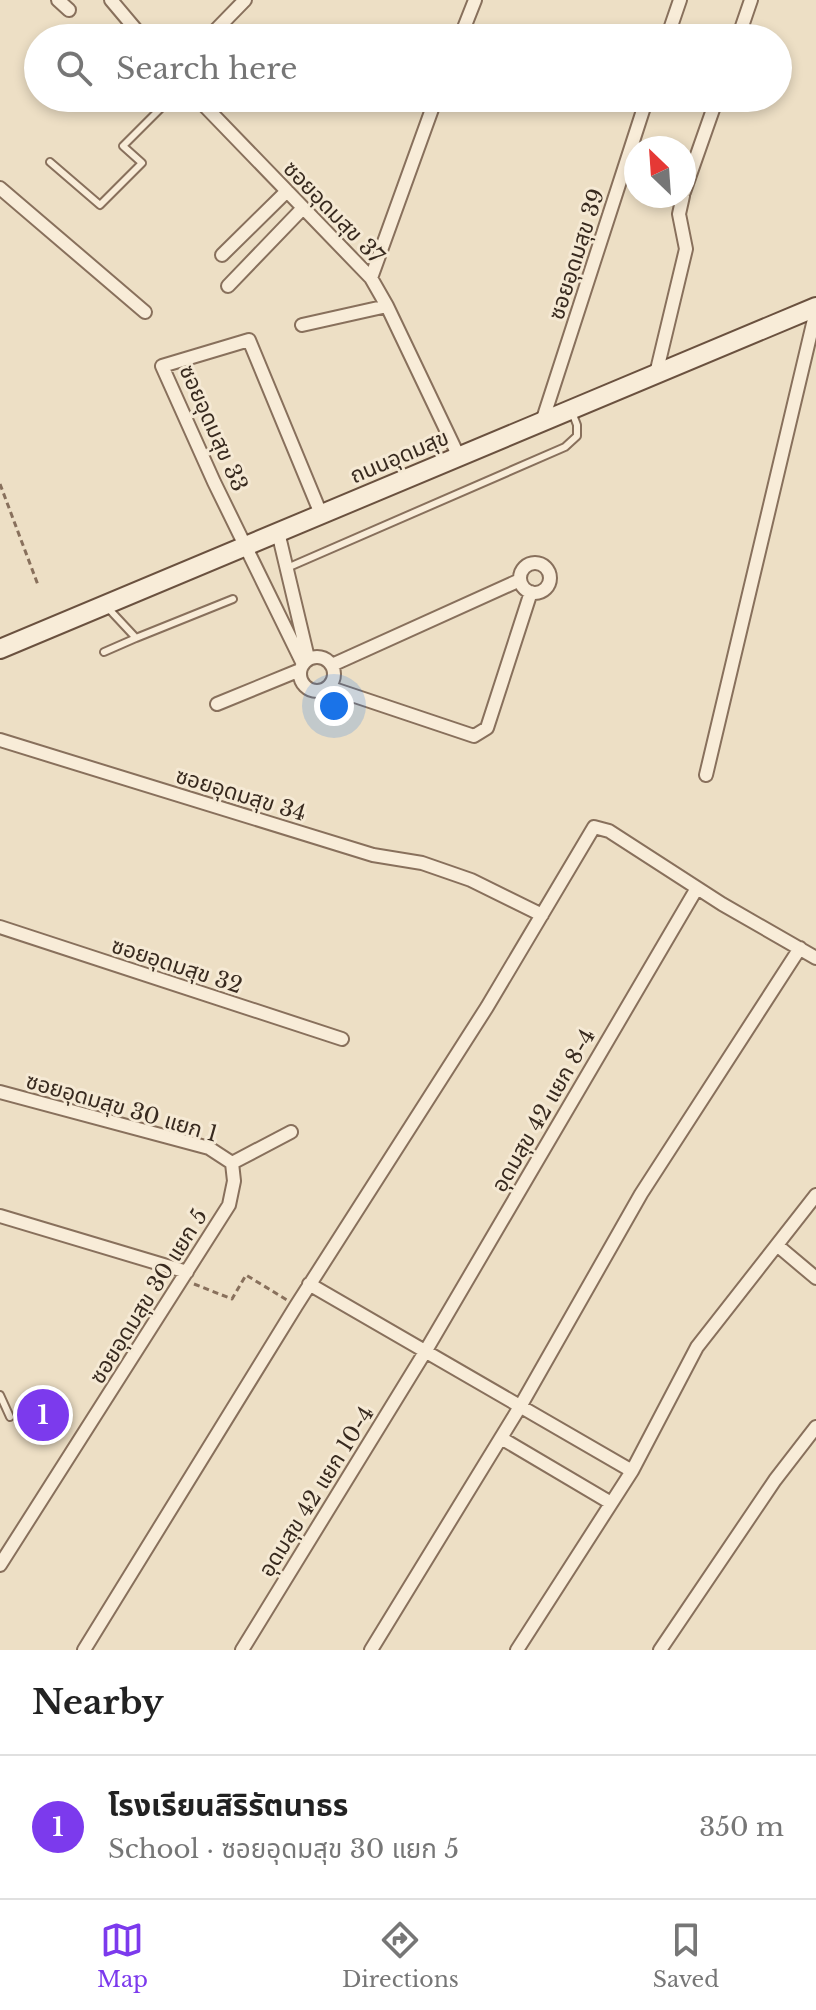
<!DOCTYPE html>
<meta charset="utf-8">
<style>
:root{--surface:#fff;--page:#f2f2f2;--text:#222;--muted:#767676;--line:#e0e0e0;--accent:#7c3aed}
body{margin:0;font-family:"Libre Baskerville","Noto Sans Thai",serif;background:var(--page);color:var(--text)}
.compass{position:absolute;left:624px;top:136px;width:72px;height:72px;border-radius:50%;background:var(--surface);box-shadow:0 4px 12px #0003;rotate:335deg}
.you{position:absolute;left:334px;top:706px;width:28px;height:28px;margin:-20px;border:6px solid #fff;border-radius:50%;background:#1a73e8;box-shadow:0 0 0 12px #1a73e833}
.badge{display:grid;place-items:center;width:52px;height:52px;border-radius:50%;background:var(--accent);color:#fff;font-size:26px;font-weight:700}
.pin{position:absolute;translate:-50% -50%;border:4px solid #fff;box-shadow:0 2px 8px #0006}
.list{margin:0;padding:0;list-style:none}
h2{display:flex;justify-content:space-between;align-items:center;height:104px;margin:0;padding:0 32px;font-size:34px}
h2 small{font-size:26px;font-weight:400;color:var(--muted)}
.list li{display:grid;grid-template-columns:52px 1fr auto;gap:24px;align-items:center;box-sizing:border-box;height:144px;padding:0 32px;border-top:2px solid var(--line)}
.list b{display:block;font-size:30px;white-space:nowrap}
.list p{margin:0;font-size:26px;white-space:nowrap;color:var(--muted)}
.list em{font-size:26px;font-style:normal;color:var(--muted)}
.icon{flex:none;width:44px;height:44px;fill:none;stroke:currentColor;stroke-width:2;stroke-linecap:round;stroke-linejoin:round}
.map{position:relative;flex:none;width:816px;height:1650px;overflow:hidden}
.search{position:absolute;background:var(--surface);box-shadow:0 4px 12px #0003;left:24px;right:24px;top:24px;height:88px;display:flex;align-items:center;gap:20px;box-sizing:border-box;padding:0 28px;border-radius:44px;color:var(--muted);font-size:30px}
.sheet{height:248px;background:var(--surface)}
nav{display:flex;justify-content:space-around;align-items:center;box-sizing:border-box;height:112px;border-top:2px solid var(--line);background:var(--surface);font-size:22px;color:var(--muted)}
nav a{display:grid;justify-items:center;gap:4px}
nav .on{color:var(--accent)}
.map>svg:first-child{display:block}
</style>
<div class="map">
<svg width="816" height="1650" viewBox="0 0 816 1650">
<rect width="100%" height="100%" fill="#eddfc5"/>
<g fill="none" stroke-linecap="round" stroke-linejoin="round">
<!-- service casing -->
<g stroke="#88705c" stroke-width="10">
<path id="service" d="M 50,162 L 100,205 L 142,163 L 123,146 L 171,98
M 287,568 L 565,447 L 577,436 L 577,425 L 572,412
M 108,608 L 136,638 L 233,599
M 104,652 L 136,638
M 0,1395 L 10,1417"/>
</g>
<!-- minor casing -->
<g stroke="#88705c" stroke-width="16">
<path id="minor" d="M 58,0 L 69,10
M 111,0 L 143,38
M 208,38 L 245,0
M 460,38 L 475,0
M 667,38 L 680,0
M 738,38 L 751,0
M 197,98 L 371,278 L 387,306 L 459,457
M 0,188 L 145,312
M 684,192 L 717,98
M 222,255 L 287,191
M 371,278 L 436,98
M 228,286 L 303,208
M 302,325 L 387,306
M 656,374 L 686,249 L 679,214 L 683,196
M 542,422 L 647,98
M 278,532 L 308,658
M520 578a15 15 0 1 1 30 0a15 15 0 1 1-30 0Z
M300 674a17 17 0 1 1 34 0a17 17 0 1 1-34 0Z
M 303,664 L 214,482 L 162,366 L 249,340 L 321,514
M 332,665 L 520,580
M 328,687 L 474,736 L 487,728 L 531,592
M 217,704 L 300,670
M 0,740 L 373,855 L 422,863 L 471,880 L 542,915
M 706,775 L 816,311
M 0,927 L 342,1039
M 0,1092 L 209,1148 L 232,1163
M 232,1163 L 291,1132
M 0,1216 L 187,1272
M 778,1246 L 816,1278
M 309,1284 L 632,1471
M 501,1438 L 611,1503
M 0,1565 L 229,1205 L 234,1181 L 232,1163
M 84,1650 L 296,1306 L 487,1007 L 594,827 L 609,831 L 722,904 L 816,958
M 242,1650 L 425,1352 L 697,888
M 371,1650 L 521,1405 L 641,1194 L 800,948
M 517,1650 L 632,1471 L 697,1347 L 816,1195
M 660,1650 L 775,1480 L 816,1427"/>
</g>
<!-- secondary casing -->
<g stroke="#6a513f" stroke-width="22">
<path id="secondary" d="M 0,649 L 816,307"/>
</g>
<!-- path -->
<path stroke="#88705c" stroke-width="3" stroke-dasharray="6 4" stroke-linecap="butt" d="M 0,484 L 38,585
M 194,1284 L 232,1299 L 246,1275 L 287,1300"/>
<!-- service -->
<use href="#service" stroke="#f8ecd8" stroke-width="6"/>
<!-- minor -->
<use href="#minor" stroke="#f8ecd8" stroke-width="12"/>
<!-- secondary -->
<use href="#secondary" stroke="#f8ecd8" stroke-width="18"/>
</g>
<g text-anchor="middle" stroke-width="6" stroke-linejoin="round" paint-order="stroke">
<!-- street labels -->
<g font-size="22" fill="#382a1f" stroke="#f5e9d4">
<text transform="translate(334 212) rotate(46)" y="8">ซอยอุดมสุข 37</text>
<text transform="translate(576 254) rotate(-72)" y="8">ซอยอุดมสุข 39</text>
<text transform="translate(214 428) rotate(66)" y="8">ซอยอุดมสุข 33</text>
<text transform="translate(399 456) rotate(-23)" y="8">ถนนอุดมสุข</text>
<text transform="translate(241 794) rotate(17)" y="8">ซอยอุดมสุข 34</text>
<text transform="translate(177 965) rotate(18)" y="8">ซอยอุดมสุข 32</text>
<text transform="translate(122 1107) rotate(16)" y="8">ซอยอุดมสุข 30 แยก 1</text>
<text transform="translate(543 1110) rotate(-60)" y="8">อุดมสุข 42 แยก 8-4</text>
<text transform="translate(148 1296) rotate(-58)" y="8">ซอยอุดมสุข 30 แยก 5</text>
<text transform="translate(316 1491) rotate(-58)" y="8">อุดมสุข 42 แยก 10-4</text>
</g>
</g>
</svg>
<svg class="compass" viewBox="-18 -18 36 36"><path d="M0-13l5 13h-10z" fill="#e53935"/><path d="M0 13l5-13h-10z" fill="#767676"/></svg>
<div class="you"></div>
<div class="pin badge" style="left:43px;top:1415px">1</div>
<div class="search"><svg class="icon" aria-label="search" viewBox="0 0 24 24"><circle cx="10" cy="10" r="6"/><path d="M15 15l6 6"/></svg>Search here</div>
</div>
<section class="sheet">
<h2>Nearby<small></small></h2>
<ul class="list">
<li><span class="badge">1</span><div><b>โรงเรียนสิริรัตนาธร</b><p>School · ซอยอุดมสุข 30 แยก 5</p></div><em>350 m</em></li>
</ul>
</section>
<nav>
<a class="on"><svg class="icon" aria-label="map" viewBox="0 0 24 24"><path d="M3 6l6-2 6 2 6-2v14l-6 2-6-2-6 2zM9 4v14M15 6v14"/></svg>Map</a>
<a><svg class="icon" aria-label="directions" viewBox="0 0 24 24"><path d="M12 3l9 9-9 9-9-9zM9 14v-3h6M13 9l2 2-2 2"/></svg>Directions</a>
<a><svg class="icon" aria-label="saved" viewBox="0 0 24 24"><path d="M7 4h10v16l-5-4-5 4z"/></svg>Saved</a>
</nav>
